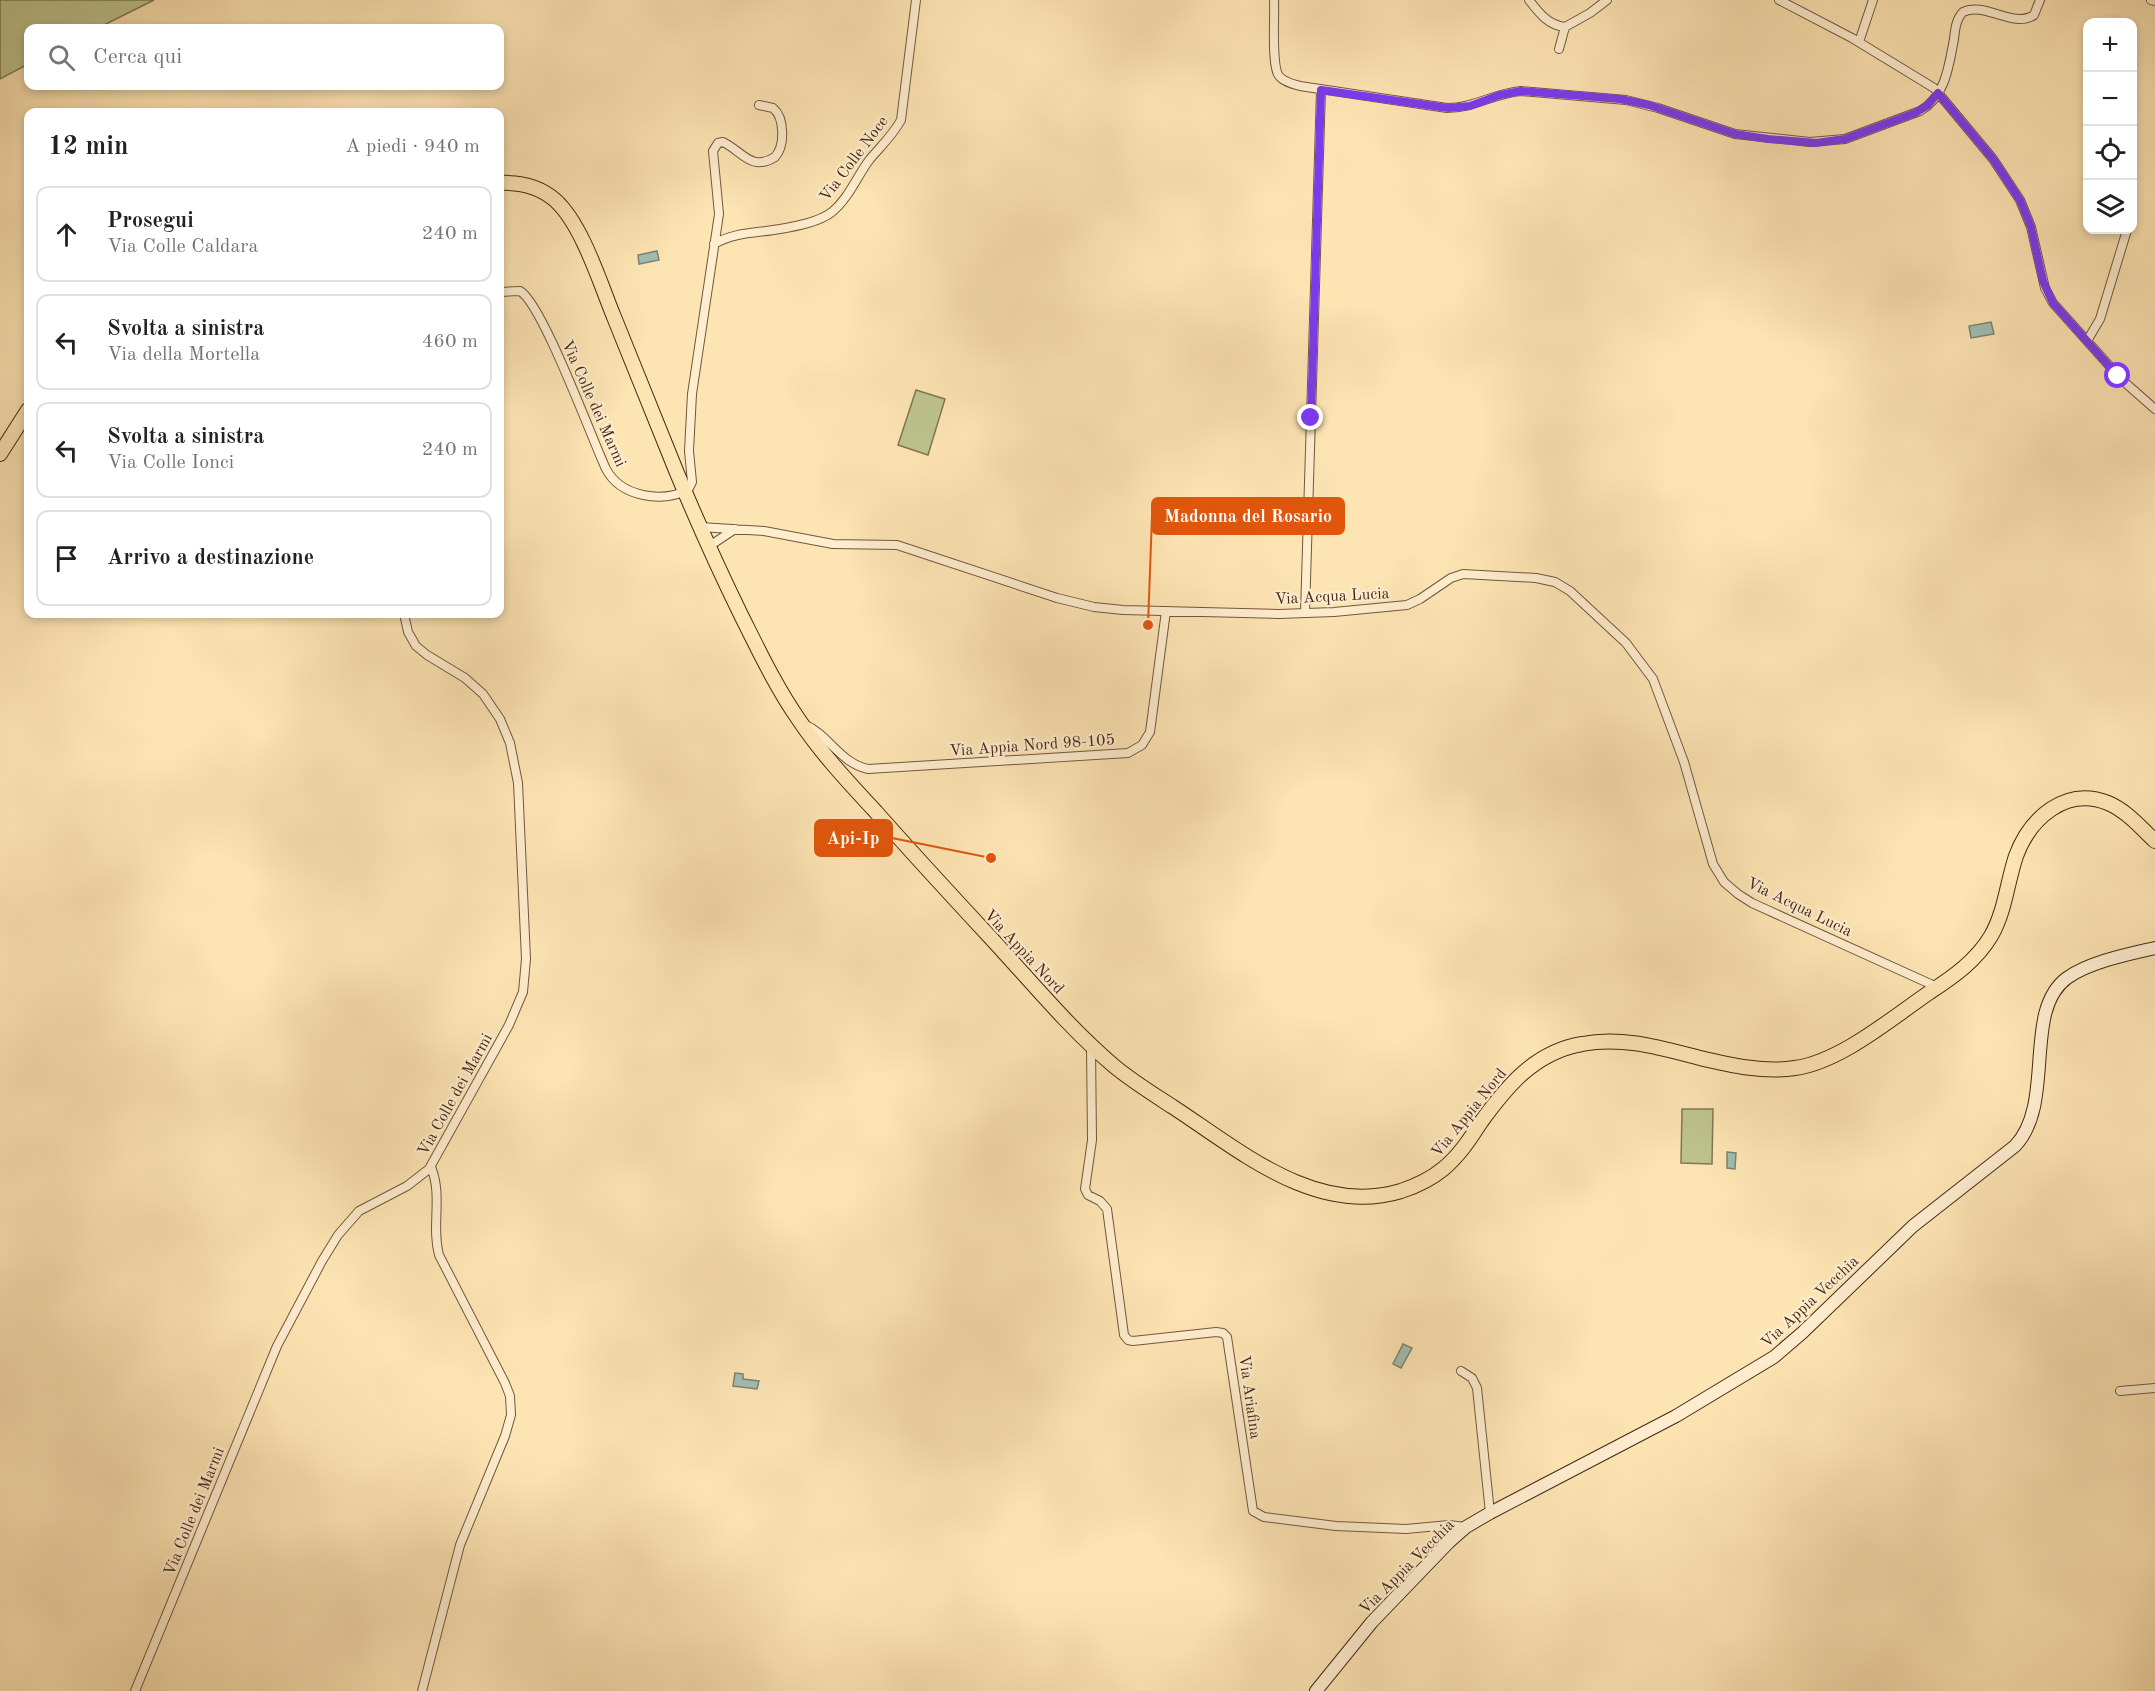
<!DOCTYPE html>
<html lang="it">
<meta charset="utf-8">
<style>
:root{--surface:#fff;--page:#f6f6f6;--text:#202124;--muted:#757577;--line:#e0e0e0}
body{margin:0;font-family:"Old Standard TT",serif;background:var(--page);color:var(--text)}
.controls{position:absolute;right:18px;top:18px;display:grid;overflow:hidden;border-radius:12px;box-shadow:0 3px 9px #0003}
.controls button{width:54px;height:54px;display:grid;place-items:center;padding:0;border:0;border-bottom:2px solid var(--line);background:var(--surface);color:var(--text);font:30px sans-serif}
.stop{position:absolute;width:18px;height:18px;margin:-14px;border:4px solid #7c3aed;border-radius:50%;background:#fff}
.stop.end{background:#7c3aed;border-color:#fff;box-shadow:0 2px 6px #0008}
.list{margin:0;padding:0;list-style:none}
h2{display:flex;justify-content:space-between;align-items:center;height:78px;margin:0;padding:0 24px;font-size:26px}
h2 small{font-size:20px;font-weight:400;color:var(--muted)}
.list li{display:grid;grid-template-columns:39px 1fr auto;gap:18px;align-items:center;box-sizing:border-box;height:96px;margin:0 12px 12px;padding:0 12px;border:2px solid var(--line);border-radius:12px}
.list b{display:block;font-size:22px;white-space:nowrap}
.list p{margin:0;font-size:20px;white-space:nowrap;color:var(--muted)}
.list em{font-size:20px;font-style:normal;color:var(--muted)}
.icon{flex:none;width:33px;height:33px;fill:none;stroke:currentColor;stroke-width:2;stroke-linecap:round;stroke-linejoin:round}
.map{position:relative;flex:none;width:2155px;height:1691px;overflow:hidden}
.search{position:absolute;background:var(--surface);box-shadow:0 3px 9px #0003;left:24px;top:24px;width:480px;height:66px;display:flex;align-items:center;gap:15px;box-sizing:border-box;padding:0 21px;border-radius:12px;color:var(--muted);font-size:22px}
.panel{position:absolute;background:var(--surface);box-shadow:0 3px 9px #0003;left:24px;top:108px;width:480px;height:510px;border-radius:12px}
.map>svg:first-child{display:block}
</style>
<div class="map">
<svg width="2155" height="1691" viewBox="0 0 2155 1691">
<rect width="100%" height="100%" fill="#fde4b3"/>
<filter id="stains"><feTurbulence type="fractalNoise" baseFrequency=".00333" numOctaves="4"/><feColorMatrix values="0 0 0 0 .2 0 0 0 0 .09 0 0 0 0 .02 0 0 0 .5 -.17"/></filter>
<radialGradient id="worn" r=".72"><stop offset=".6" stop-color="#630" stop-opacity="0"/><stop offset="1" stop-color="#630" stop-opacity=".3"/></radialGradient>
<!-- green -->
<path fill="#bec48e" stroke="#827652" stroke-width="1.5" d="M 0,0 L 154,0 L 98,28 L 28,28 L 28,64 L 0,79 Z
M 916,390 L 945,399 L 928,455 L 898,445 Z
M 1682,1109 L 1713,1109 L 1712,1164 L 1681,1163 Z"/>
<!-- water -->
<path fill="#a0beb1" stroke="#7c8273" stroke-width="1.5" d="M 657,251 L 659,260 L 639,264 L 638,255 Z
M 1991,322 L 1994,334 L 1971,338 L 1969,326 Z
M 1727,1152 L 1736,1153 L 1735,1169 L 1727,1168 Z
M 1403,1344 L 1412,1348 L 1401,1368 L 1393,1364 Z
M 735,1373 L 743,1374 L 743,1379 L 759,1381 L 757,1389 L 733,1386 Z"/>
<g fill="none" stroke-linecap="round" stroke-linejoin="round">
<!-- minor casing -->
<g stroke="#74563d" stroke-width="10">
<path id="minor" d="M 1274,0 C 1275,15 1271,66 1279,76 C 1284,82 1293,84 1300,86 L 1447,108 C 1474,108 1495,93 1521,91 L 1626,100 L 1658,108 L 1735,134 L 1810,142 L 1845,139 L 1920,111 C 1946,96 1949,65 1954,39 C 1955,30 1956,19 1963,12 C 1985,1 2013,29 2034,15 L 2040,0
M 1529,0 C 1539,13 1548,25 1565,27
M 1779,0 L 1852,38 L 1934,88 L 1993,159 L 2020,200 L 2031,227 L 2045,288 L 2053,303 L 2122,380 L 2155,409
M 2151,0 L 2155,1
M 1859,42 L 1873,0
M 1559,49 L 1565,27 L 1590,13 L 1607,0
M 714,244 C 734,232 758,233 780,229 C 797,226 819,222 832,212 C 849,198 857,176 870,159 C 881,146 893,135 901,120 L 916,0
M 500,292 L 520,291 C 542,303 592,439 606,469 C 621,497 661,503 688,490 L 692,482 L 689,451 L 692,394 L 719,214 L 713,151 L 718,143 L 723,142 C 742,151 751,172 775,157 C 785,146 785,118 773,108 L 759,105
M 2087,341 L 2100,319 L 2127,230
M 700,527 L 764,531 L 833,544 L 897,545 L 1057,598 L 1094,607 L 1123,610 L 1279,614 L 1334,612 L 1407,605 L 1420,599 L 1451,578 L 1463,574 L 1536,578 L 1555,582 L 1570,591 L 1626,643 L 1653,679 L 1684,762 L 1713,864 L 1724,882 L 1738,894 L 1752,903 L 1937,987
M 708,547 L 735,529
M 1305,613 L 1321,90
M 804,724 C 829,735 840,763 868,769 L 1128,753 L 1142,745 L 1150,732 L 1166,611
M 1091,1046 L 1092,1140 L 1085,1189 L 1088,1195 L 1100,1201 L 1107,1209 L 1124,1335 L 1128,1340 L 1133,1341 L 1216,1332 L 1223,1333 L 1227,1337 L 1253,1511 L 1264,1517 L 1336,1526 L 1406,1529 L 1449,1525 L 1466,1527
M 1461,1371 L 1472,1378 L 1477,1388 L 1490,1513
M 2120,1391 L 2155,1388
M 135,1691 L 277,1346 L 322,1261 L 338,1235 L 359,1211 L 407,1186 L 429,1169 L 509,1025 L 523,992 L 526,959 L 518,783 L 510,743 L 500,719 L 483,694 L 465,678 L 427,655 L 416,646 L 408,632 L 404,614
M 422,1691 L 460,1545 L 505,1436 L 511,1415 L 510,1396 L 505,1383 L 439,1255 C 431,1226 443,1196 431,1167"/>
</g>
<!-- secondary casing -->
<g stroke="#472716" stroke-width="14">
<path id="secondary" d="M 1316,1691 L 1372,1622 L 1449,1542 L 1466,1527 L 1490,1513 L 1676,1416 L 1774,1357 L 1802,1333 L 1913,1226 L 2015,1146 C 2056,1103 2022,1011 2067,978 C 2089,962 2129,954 2155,948"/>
</g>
<!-- primary casing -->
<g stroke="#472716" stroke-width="16">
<path id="primary" d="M 500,183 C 520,182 539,186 555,200 C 582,224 600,283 614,317 C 635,369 656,421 677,473 C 697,521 718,568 741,615 C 759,651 776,687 799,720 C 821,753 849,783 876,812 C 913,854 951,895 989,936 C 1030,980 1068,1027 1114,1066 C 1132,1081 1153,1094 1173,1107 C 1239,1150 1316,1217 1401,1191 C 1416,1186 1431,1179 1443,1169 C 1459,1156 1470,1139 1481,1122 C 1507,1086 1535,1052 1582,1044 C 1622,1036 1661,1048 1700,1058 C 1730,1065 1764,1073 1795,1068 C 1840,1062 1892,1018 1930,992 C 1953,977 1976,961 1991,936 C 2005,912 2007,883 2016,856 C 2030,818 2066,786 2108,803 C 2127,811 2141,828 2155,841
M 0,454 L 28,410"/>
</g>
<!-- minor -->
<use href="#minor" stroke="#feedce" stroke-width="8"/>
<!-- secondary -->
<use href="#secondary" stroke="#feedce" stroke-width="12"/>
<!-- primary -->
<use href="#primary" stroke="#fde4b3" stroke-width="14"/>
</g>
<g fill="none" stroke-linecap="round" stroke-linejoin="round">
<!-- route -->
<path stroke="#7c3aed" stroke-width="8" d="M 1311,418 L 1321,90 L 1448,108 L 1470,106 L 1500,95 L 1521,91 L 1620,99 L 1649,105 L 1735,134 L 1768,139 L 1816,143 L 1845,139 L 1915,113 L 1928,105 L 1938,93 L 1993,159 L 2020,200 L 2031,227 L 2043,281 L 2053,303 L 2118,376"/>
</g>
<g text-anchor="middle" stroke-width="4.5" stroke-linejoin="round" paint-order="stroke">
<!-- street labels -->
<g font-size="16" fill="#472716" stroke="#feedce">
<text transform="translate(853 158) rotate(-53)" y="6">Via Colle Noce</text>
<text transform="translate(595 403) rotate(66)" y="6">Via Colle dei Marmi</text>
<text transform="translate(1332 595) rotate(-3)" y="6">Via Acqua Lucia</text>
<text transform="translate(1032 744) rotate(-4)" y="6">Via Appia Nord 98-105</text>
<text transform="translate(1800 906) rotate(26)" y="6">Via Acqua Lucia</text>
<text transform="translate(1025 951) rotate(47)" y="6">Via Appia Nord</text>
<text transform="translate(454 1094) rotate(-61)" y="6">Via Colle dei Marmi</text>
<text transform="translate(1468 1112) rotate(-51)" y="6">Via Appia Nord</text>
<text transform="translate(1809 1301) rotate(-43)" y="6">Via Appia Vecchia</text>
<text transform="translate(1251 1397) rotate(82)" y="6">Via Ariafina</text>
<text transform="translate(193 1511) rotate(-68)" y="6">Via Colle dei Marmi</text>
<text transform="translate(1406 1566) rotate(-45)" y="6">Via Appia Vecchia</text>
</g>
</g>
<!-- callouts -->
<path fill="none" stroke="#e0560c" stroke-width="2" d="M1148 625L1152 516M991 858L892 838"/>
<g fill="#e0560c" stroke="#feedce" stroke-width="2">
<circle cx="1148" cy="625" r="6"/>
<circle cx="991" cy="858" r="6"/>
</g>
<g fill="#e0560c" stroke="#e0560c" stroke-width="2">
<rect x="1152" y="498" width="192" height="36" rx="6"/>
<rect x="815" y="820" width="77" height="36" rx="6"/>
</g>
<g font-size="18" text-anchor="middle" font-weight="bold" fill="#fff">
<text x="1248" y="522">Madonna del Rosario</text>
<text x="853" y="844">Api-Ip</text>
</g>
<rect width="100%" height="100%" filter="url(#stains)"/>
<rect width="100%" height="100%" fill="url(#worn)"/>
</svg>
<div class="controls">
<button>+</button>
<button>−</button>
<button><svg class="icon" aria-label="locate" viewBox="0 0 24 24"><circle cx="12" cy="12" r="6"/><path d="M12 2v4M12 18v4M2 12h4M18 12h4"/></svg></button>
<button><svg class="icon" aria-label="layers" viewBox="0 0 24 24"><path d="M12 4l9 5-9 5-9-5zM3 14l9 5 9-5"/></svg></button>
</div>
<div class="stop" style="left:2118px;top:376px"></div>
<div class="stop end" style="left:1311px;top:418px"></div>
<div class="search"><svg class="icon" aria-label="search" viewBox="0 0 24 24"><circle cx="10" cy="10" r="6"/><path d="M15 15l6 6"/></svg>Cerca qui</div>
<section class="panel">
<h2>12 min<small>A piedi · 940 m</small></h2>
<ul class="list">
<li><svg class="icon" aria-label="ahead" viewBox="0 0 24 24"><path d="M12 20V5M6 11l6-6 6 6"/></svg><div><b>Prosegui</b><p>Via Colle Caldara</p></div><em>240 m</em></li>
<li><svg class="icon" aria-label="left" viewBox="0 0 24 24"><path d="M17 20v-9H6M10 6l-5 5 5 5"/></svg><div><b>Svolta a sinistra</b><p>Via della Mortella</p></div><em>460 m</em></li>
<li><svg class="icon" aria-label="left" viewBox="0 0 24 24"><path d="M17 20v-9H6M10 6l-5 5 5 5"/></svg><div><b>Svolta a sinistra</b><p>Via Colle Ionci</p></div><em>240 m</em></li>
<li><svg class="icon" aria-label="arrive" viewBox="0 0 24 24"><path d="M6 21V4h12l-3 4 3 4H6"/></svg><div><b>Arrivo a destinazione</b></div></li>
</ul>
</section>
</div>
